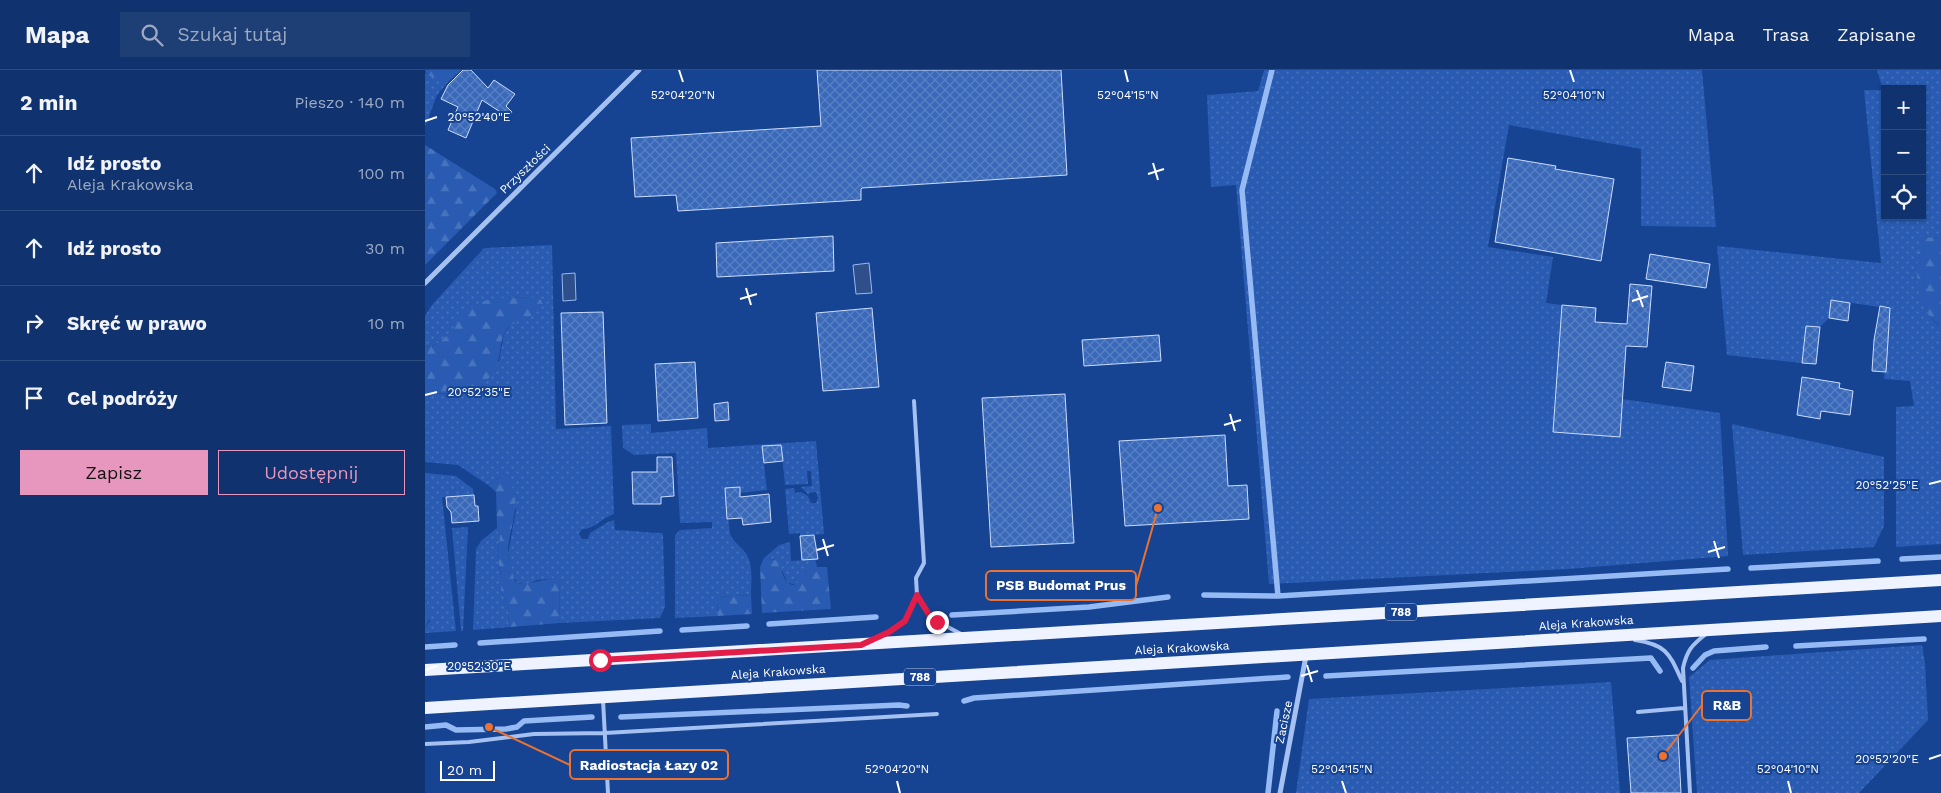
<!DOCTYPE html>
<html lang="pl">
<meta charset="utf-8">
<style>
:root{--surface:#10326e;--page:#1e3e76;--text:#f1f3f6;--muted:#9caac2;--line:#304d81;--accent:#e797bd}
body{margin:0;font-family:"Work Sans",sans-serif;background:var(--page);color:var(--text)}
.controls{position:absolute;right:15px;top:15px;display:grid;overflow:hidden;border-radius:0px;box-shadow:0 1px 4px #0004}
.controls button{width:45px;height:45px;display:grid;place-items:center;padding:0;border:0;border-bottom:1px solid var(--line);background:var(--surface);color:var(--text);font:25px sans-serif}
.scale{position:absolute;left:15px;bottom:12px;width:55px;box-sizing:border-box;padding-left:5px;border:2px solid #fff;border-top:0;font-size:14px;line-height:18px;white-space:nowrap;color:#fff;-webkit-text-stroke:4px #164392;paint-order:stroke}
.stop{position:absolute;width:15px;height:15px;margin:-11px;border:4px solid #e11d48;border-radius:50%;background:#fff}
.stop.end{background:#e11d48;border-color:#fff;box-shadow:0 1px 5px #0008}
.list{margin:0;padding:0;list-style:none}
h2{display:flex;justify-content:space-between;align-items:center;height:65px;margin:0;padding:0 20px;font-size:21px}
h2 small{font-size:16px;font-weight:400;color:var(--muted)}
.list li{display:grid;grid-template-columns:32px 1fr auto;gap:15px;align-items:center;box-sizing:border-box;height:75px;padding:0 20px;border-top:1px solid var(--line)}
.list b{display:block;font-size:19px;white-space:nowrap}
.list p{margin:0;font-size:16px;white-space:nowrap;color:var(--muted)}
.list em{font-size:16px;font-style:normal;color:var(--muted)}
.actions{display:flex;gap:10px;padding:15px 20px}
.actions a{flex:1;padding:11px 0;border:1px solid var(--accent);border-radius:0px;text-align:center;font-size:18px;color:var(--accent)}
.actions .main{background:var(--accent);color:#111}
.icon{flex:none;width:28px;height:28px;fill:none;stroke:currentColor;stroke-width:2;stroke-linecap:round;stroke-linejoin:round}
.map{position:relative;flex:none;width:1516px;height:723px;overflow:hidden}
header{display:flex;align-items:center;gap:30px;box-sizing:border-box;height:70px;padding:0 25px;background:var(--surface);border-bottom:1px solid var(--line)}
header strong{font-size:24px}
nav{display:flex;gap:28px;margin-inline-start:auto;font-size:18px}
.search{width:350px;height:45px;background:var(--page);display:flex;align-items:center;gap:12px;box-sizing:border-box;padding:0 18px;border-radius:0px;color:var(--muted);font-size:19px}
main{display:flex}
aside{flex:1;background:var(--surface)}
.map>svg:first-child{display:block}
</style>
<header>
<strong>Mapa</strong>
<div class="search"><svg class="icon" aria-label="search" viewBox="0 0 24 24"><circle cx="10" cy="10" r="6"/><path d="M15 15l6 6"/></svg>Szukaj tutaj</div>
<nav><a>Mapa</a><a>Trasa</a><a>Zapisane</a></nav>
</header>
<main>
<aside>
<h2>2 min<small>Pieszo · 140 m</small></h2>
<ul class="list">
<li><svg class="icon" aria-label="ahead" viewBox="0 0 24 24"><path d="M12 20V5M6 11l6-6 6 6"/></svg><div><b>Idź prosto</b><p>Aleja Krakowska</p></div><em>100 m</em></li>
<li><svg class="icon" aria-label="ahead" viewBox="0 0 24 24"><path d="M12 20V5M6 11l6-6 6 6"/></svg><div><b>Idź prosto</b></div><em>30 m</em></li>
<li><svg class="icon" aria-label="right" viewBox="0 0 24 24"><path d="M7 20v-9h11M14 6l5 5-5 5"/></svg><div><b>Skręć w prawo</b></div><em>10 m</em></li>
<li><svg class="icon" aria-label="arrive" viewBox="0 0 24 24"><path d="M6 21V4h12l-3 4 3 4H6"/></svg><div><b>Cel podróży</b></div></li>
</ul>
<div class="actions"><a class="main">Zapisz</a><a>Udostępnij</a></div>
</aside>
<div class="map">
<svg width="1516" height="723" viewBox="0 0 1516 723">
<defs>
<pattern id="grass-dots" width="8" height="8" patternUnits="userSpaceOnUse" patternTransform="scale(1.25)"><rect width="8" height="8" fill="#285bb1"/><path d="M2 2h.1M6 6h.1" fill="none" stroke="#4874bd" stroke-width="1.8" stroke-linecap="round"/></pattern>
<pattern id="forest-firs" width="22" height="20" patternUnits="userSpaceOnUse" patternTransform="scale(1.25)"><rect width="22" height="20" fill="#285bb1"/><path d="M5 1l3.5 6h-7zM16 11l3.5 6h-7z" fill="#4874bd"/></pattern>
<pattern id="building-cross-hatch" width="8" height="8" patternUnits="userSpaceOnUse" patternTransform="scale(1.25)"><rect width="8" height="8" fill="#3a69b9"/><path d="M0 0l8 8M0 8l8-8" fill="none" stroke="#5880c4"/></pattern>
</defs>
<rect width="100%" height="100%" fill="#164392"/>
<!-- grass -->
<path fill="url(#grass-dots)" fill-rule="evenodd" d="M 839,0 L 1277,0 L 1291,157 L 1216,156 L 1216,79 L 1084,55 L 1063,177 L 1128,187 L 1121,233 L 1137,235 L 1128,362 L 1162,364 L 1197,329 L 1295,343 L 1303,486 L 1143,499 L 844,514 L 811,115 L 786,117 L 782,25 L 833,21 Z
M 1452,0 L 1516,0 L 1516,168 L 1495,167 L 1507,249 L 1516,258 L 1516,474 L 1471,477 L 1471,337 L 1489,336 L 1485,311 L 1459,309 L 1464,254 L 1461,238 L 1407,230 L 1404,248 L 1395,257 L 1381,256 L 1377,293 L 1302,285 L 1292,176 L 1456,193 L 1439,20 L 1458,20 ZM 1460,19 L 1497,19 L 1497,146 L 1460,146 Z
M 0,3 L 23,12 L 12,25 L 0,57 Z
M 127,175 L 131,359 L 186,356 L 189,444 C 178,447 169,460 157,459 L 154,464 L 157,469 L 163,469 L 165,463 L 183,452 L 189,450 L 190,460 C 206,460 221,463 237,463 L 238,465 L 240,537 L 235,548 L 135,553 L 134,508 L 112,510 L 102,515 L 93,513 L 88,507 L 83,484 L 91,440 L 75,407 L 63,415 L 33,395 L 0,392 L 0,322 L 15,324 L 38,323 L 49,320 L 63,309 L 74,291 L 79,264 L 106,227 C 87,228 62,226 46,239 C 30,251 23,275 0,277 L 0,246 L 7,235 L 59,178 Z
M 226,354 L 226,363 L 282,358 L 283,378 L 391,371 L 399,464 L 375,466 L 375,463 L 364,464 L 360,419 L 369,418 L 370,423 L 376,422 L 383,426 L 386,433 L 391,433 L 393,428 L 391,422 L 384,423 L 384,425 L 376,417 L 387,416 L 386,401 L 382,401 L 383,414 L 360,415 L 356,375 L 337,376 L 342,420 L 315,423 L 314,417 L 300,419 L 305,464 C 308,471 315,476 320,482 C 329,494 326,511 326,525 L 292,527 L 293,546 L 250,548 L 250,465 L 255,460 L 287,458 L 287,452 L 255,453 L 251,383 L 209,385 L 198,378 L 197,355 Z
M 1307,354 L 1459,387 L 1459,456 L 1449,477 L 1318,485 Z
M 0,403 L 31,406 L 48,419 L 49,425 L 17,427 L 31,561 L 0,563 L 0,558 L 5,551 L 2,532 L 0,531 Z
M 43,457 L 38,561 L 36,561 L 27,458 Z
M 72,458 L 75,466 L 72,483 L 76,507 L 76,520 L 82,535 L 84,544 L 83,551 L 85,557 L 48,560 L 51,479 L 56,471 Z
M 365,472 L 366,491 L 390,489 L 391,492 L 378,500 L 375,512 L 370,515 L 362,512 L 357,500 L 349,489 L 339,488 L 354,475 Z
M 1497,575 L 1500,593 L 1503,650 L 1434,723 L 1272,723 L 1264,607 L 1285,590 Z
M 1186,612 L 1195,723 L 871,723 L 884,629 Z"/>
<!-- forest -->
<path fill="url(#forest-firs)" d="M 0,0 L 36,0 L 23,12 L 2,5 Z
M 0,75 L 70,119 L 72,123 L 0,195 Z
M 1495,167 L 1516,168 L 1516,258 C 1511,252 1505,247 1500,240 C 1489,222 1492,187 1495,167 Z
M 106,227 L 115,229 L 118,234 C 111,249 95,247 84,257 C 74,266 77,283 72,294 C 64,317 45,322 23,323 C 15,324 7,324 0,322 L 0,277 C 24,275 30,248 49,236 C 65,226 87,228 106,227 Z
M 75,407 L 80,407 C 102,429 82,458 83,485 C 84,489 86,495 87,500 C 88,504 88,511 93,513 C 99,517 122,507 134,508 L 135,553 L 85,557 L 83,551 L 84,544 L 82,535 L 76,520 L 76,507 L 72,483 L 75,466 L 72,458 L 71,422 L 63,415 Z
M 339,488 C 365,489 351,504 364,513 C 374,521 374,505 377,501 C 380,496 386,494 391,492 L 392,497 L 402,497 L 406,539 L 337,543 L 335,497 Z
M 326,525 L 327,544 L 293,546 L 292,527 Z
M 0,531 L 6,536 L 7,544 L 0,558 Z"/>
<!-- water -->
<path fill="#2e4f8a" stroke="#96baf3" d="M 444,193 L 447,223 L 431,224 L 428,195 Z
M 150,203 L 151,230 L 138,231 L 137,204 Z"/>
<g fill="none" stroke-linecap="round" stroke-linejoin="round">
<!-- stream -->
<path stroke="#96baf3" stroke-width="5.5" d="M 847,0 L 817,120 L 853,526
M 1477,489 L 1516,487
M 1326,498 L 1453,491
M 779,525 L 853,526 L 1303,499
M 527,545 L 664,537 L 743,527
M 344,554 L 451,547
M 257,560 L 322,556
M 55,573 L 235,561
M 1371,576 L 1499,569
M 0,577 L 30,575
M 1268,598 L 1280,585 L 1289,581 L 1341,577
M 901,606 L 1226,588 L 1235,601
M 539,631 L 549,628 L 863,607
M 196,647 L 474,635 L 482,636
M 0,657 L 21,655 L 31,660 L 81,659 L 92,657 L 99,651 L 167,647
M 843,723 L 852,641"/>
</g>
<!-- building -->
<path fill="url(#building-cross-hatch)" stroke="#cbddfc" d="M 38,0 L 46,0 L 63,18 L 69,10 L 90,24 L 81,36 L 87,42 L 83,47 L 57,30 L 41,68 L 23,60 L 33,37 L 16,29 L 23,15 Z
M 392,0 L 636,0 L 642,105 L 437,118 L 436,119 L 436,130 L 253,141 L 251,125 L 210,127 L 206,68 L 396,56 Z
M 1083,88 L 1131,96 L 1130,99 L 1189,109 L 1176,191 L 1070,172 Z
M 408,166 L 409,201 L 292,207 L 291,173 Z
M 1225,184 L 1285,194 L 1281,218 L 1221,209 Z
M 1205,214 L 1227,216 L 1222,277 L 1201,276 L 1195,367 L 1128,362 L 1137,235 L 1171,238 L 1170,252 L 1202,254 Z
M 1406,230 L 1425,233 L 1423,251 L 1404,248 Z
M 1455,236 L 1465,238 L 1461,302 L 1447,301 L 1449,270 Z
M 447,238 L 454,317 L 398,321 L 391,243 Z
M 178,242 L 182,353 L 140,355 L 136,243 Z
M 1381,256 L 1395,257 L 1391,294 L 1377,293 Z
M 734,265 L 736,291 L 659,296 L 657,270 Z
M 270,292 L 273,348 L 233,351 L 230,294 Z
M 1241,292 L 1269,296 L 1266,321 L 1237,317 Z
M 1377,307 L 1415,313 L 1414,318 L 1428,321 L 1425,345 L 1396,341 L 1395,349 L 1372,345 Z
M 640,324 L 649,473 L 566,477 L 557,328 Z
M 303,332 L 304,350 L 290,351 L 289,334 Z
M 800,365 L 803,416 L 822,415 L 824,449 L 700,456 L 694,371 Z
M 356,375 L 358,391 L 339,393 L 337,376 Z
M 232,387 L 247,387 L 249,426 L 236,427 L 236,434 L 208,434 L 207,402 L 232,402 Z
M 315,417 L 315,427 L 344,424 L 346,452 L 318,455 L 317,448 L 302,449 L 300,418 Z
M 49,425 L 50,436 L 53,436 L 54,451 L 27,453 L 26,442 L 22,437 L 21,427 Z
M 389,465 L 393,489 L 377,490 L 375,466 Z
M 1253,665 L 1256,723 L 1206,723 L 1202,668 Z"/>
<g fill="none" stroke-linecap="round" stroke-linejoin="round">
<!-- service -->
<path stroke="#a4c1f1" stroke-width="4" d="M 489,331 L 499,493 L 491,508 L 492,525 L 496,533 L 506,548 L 536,564
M 448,569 L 464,562 L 480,551 L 492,525
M 1210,570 C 1242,575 1244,583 1257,611
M 178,630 L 183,723
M 1213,642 L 1259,638
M 0,674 L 44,672 L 109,664 L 180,663 L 512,644
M 1265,723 L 1258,598 C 1262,580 1267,575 1281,564"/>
<!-- minor -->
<path stroke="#a4c1f1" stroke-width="5" d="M 0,213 L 214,0
M 855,723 L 881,586"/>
<!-- primary -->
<path stroke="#eef3ff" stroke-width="12" d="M 0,600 L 1516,510
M 0,638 L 1516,546"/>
</g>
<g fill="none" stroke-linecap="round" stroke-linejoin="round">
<!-- route -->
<path stroke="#e11d48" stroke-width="6" d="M 175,590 L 436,575 L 464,562 L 480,551 L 492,525 L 506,548 L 512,552"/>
</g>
<!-- ticks -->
<path fill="none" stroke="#fff" stroke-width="2" d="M 254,0 L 258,12M 700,0 L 703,12M 1145,0 L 1149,12M 0,51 L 12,47M 728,93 L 733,110M 723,104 L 739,99M 321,218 L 326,235M 1212,220 L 1218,237M 315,229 L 332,224M 1207,231 L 1223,226M 0,325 L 12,322M 805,344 L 810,361M 799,355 L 816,350M 1504,414 L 1516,411M 398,469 L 403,486M 1289,471 L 1294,488M 392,480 L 409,475M 1283,482 L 1300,477M 882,595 L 887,612M 0,600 L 12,596M 876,606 L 893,601M 1504,689 L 1516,685M 472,711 L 475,723M 917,711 L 921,723M 1363,711 L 1366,723"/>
<g text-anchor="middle" stroke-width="4" stroke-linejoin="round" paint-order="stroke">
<!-- shield labels -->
<g fill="#164392" stroke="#b9c7de" stroke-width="1">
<rect x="960" y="533.5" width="32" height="17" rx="4"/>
<rect x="479" y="598.5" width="32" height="17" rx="4"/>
</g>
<g font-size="11" font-weight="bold" fill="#fff">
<text x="976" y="546">788</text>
<text x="495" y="611">788</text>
</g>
<!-- street labels -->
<g font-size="12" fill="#fff" stroke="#164392">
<text transform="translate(100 99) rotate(-44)" y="4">Przyszłości</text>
<text transform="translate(1161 553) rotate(-4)" y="4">Aleja Krakowska</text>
<text transform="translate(757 578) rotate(-3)" y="4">Aleja Krakowska</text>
<text transform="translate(353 602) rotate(-4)" y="4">Aleja Krakowska</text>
<text transform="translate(859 652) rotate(-78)" y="4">Zacisze</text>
</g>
</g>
<g font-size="12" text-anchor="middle" fill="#fff" stroke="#164392" stroke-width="4" stroke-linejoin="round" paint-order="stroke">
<text x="258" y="29">52°04'20"N</text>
<text x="703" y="29">52°04'15"N</text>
<text x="1149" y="29">52°04'10"N</text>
<text x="54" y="51">20°52'40"E</text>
<text x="54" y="326">20°52'35"E</text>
<text x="1462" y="419">20°52'25"E</text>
<text x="54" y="600">20°52'30"E</text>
<text x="1462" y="693">20°52'20"E</text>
<text x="472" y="703">52°04'20"N</text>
<text x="917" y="703">52°04'15"N</text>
<text x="1363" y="703">52°04'10"N</text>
</g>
<!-- callouts -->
<path fill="none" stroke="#eb7230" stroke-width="2" d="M733 438L711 516M1238 686L1277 635M64 657L145 695"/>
<g fill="#eb7230" stroke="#164392" stroke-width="2">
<circle cx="733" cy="438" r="5"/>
<circle cx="1238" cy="686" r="5"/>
<circle cx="64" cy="657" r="5"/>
</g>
<g fill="#164392" stroke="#eb7230" stroke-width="2">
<rect x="561" y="501" width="150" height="29" rx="5"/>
<rect x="1277" y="621" width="49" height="29" rx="5"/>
<rect x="145" y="680" width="158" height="29" rx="5"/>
</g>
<g font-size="14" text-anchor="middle" font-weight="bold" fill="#fff">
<text x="636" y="520">PSB Budomat Prus</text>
<text x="1302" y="640">R&amp;B</text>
<text x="224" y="700">Radiostacja Łazy 02</text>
</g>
</svg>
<div class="controls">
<button>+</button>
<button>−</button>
<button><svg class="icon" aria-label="locate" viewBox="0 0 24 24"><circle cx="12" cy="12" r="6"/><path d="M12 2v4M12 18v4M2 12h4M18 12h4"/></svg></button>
</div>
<div class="scale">20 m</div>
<div class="stop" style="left:175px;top:590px"></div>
<div class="stop end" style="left:512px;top:552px"></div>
</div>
</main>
